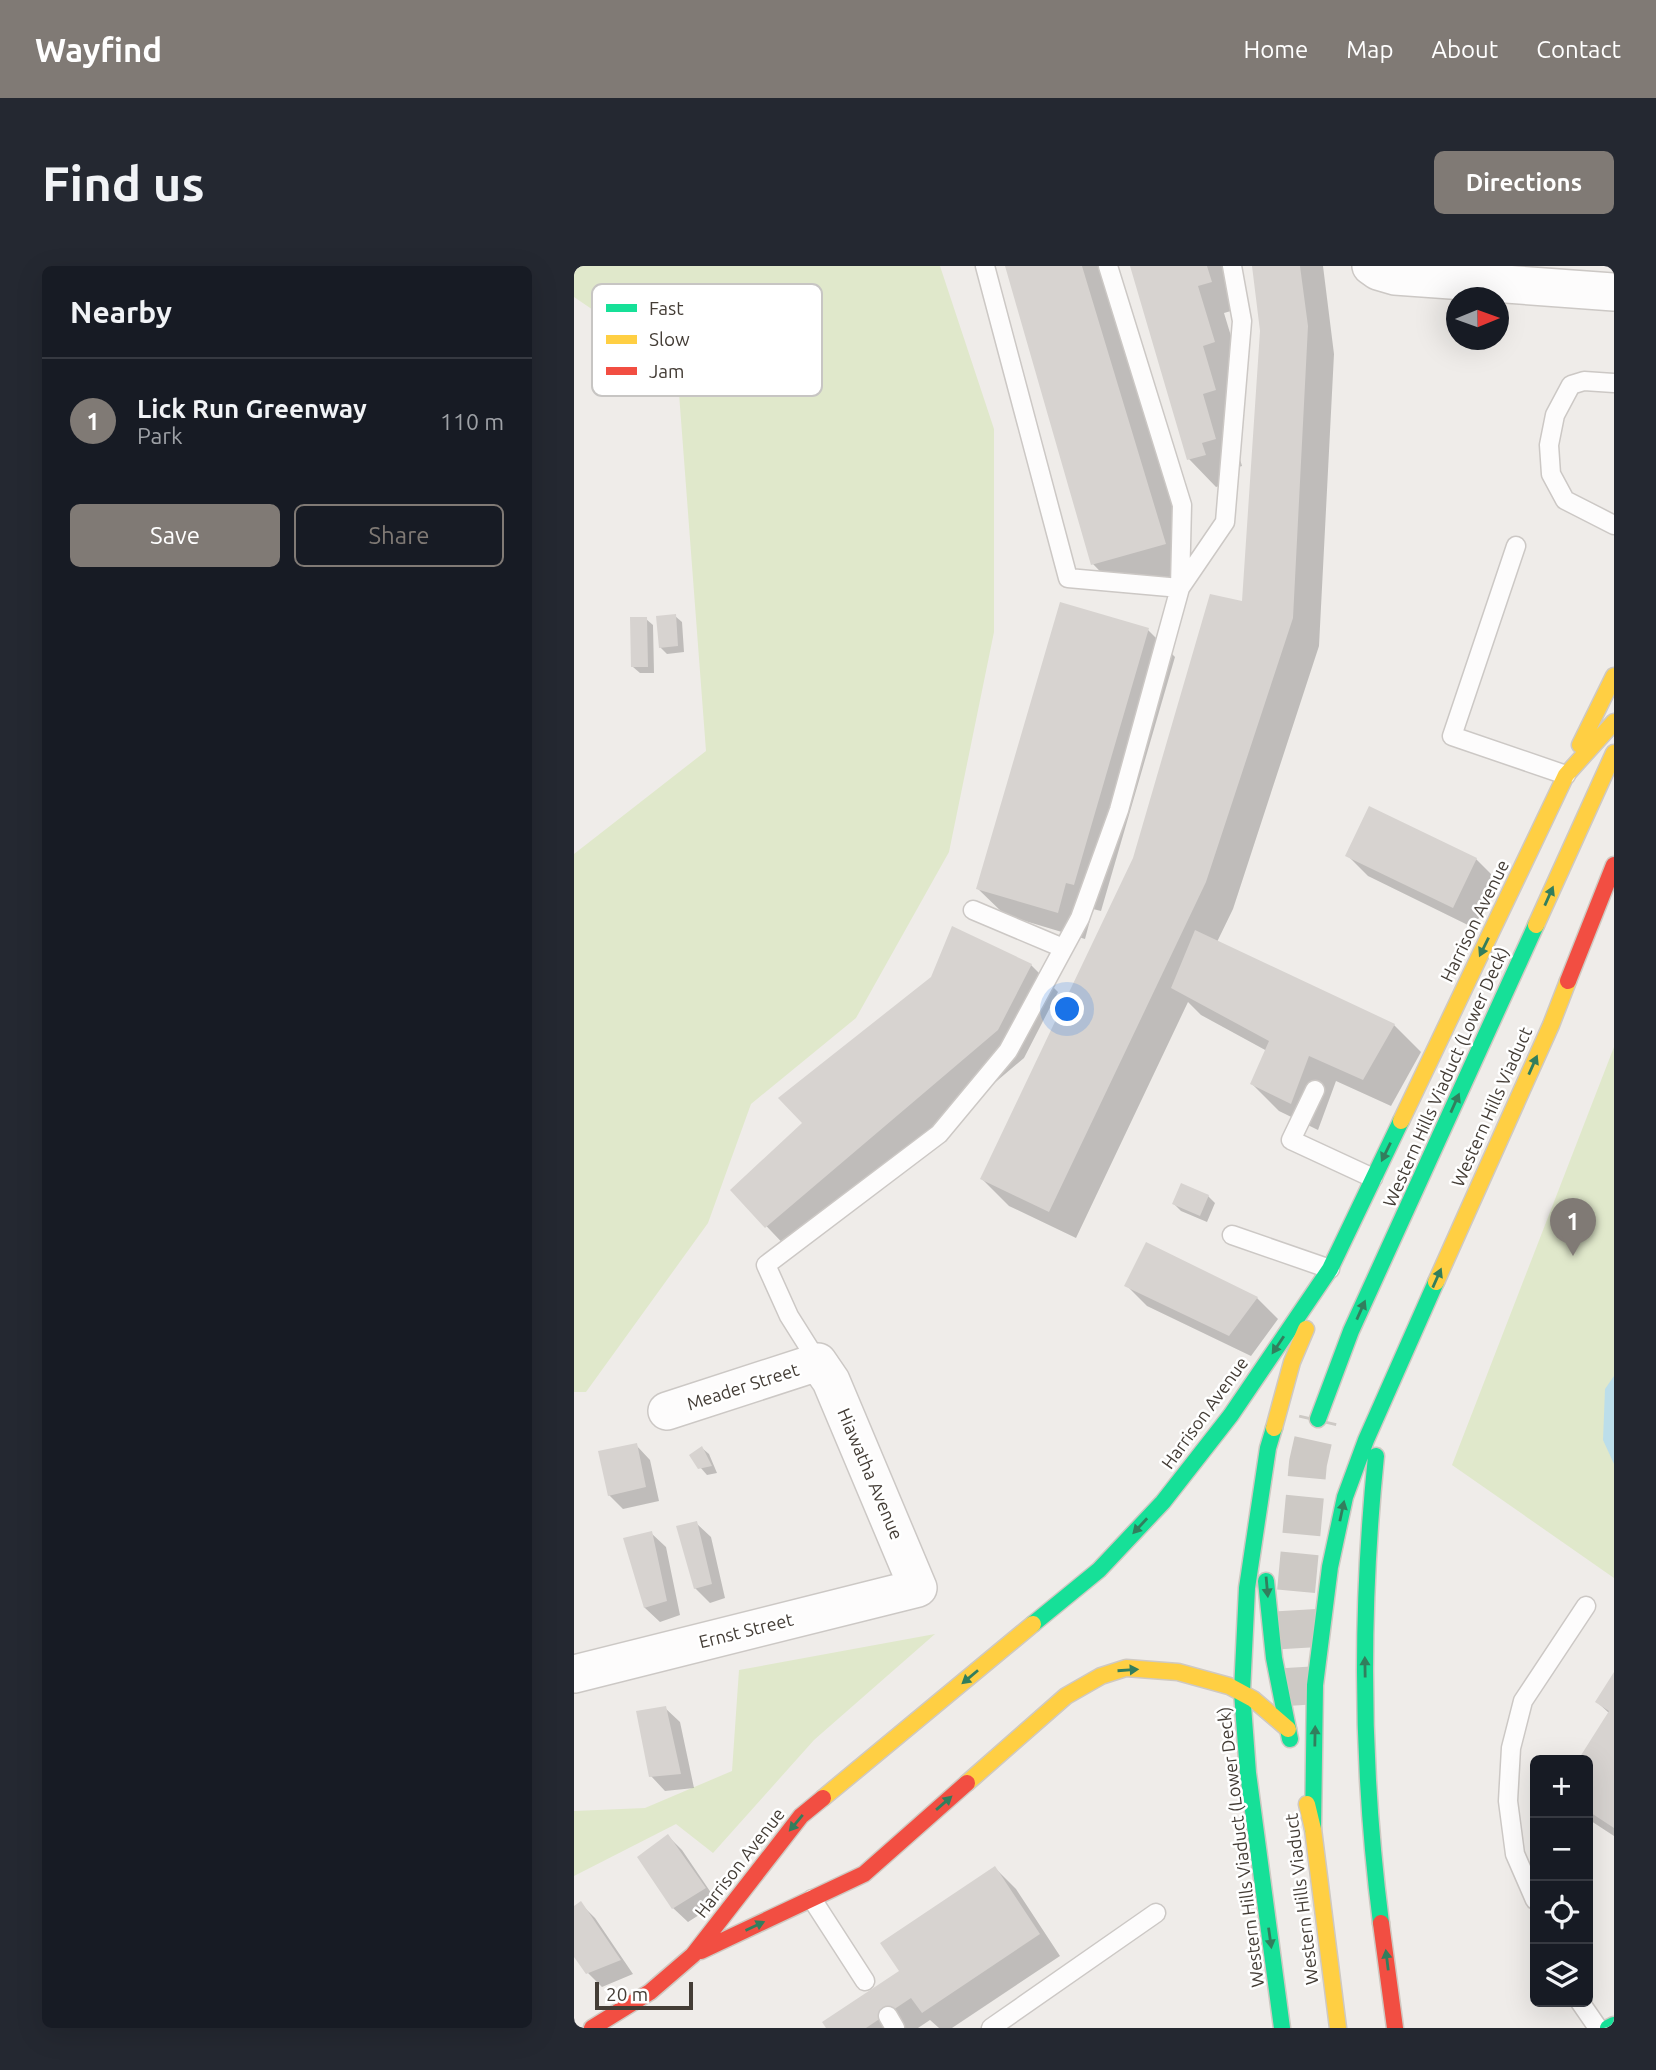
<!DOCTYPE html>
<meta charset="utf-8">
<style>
:root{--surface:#171b24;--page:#242831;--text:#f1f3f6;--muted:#9ea1a6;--line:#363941;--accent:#807a75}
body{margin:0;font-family:Ubuntu,sans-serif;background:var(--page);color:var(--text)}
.controls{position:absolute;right:21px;bottom:21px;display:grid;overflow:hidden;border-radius:10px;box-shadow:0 7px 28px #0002}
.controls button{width:63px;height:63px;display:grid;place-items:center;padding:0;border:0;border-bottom:2px solid var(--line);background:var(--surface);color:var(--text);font:35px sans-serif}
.compass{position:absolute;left:872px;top:21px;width:63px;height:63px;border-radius:50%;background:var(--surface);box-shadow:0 7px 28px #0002;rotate:89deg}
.scale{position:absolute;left:21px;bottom:18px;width:98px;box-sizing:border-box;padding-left:7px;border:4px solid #443d36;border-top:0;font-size:19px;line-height:24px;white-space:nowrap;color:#443d36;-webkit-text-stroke:5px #fff;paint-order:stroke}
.you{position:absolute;left:494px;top:744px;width:24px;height:24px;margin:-18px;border:5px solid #fff;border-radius:50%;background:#1a73e8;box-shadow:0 0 0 10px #1a73e833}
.badge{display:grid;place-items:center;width:46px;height:46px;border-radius:50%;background:var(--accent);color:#fff;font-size:23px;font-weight:700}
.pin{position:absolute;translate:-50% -58px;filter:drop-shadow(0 2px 4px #0008)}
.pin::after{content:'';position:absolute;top:37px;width:24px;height:21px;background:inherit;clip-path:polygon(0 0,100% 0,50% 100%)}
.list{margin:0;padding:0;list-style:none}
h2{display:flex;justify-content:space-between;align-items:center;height:91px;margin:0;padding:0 28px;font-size:30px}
h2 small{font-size:23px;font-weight:400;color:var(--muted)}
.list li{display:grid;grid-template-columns:46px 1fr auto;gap:21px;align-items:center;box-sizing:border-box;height:126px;padding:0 28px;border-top:2px solid var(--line)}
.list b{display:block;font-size:26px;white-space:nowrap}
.list p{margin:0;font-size:23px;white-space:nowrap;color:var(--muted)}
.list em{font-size:23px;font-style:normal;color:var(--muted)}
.actions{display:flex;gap:14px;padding:21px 28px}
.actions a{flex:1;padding:16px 0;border:2px solid var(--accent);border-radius:10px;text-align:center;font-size:24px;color:var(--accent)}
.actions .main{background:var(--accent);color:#fff}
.icon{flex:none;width:38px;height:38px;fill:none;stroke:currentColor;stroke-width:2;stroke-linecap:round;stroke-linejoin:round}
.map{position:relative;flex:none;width:1040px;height:1762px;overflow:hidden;border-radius:10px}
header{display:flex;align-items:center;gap:42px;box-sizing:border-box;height:98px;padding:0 35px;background:var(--accent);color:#fff}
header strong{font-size:33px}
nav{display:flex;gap:38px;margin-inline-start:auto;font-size:24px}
.intro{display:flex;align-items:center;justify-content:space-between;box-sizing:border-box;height:168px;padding:0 42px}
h1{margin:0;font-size:49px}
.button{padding:18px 32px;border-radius:10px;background:var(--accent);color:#fff;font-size:24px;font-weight:700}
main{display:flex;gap:42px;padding:0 42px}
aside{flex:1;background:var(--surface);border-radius:10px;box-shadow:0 7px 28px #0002}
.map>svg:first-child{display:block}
</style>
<header>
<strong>Wayfind</strong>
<nav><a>Home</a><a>Map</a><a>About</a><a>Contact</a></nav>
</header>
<div class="intro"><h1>Find us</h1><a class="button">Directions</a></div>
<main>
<aside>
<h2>Nearby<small></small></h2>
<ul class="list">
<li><span class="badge">1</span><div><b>Lick Run Greenway</b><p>Park</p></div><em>110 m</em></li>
</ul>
<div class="actions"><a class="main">Save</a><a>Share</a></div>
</aside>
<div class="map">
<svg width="1040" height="1762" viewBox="0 0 1040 1762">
<rect width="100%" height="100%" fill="#efece9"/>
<!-- green -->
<path fill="#e0e8cb" d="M 0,0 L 366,0 L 420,163 L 420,366 L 375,586 L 282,752 L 177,838 L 134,957 L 12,1126 L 0,1126 L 0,588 L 132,485 L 103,101 L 0,31 Z
M 1040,781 L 1040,1312 L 878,1199 Z
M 361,1368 L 240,1474 L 139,1587 L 102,1558 L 0,1610 L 0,1545 L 71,1542 L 158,1505 L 165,1404 Z"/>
<!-- water -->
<path fill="#bcdeea" d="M 1040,1110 L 1040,1198 L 1029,1174 L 1031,1123 Z"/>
<!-- shadow -->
<path fill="#0003" d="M 433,0 L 525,0 L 618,305 L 546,326 L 519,298 Z
M 557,0 L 651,0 L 664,43 L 650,47 L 667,103 L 655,107 L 668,151 L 655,155 L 668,200 L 654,204 L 658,216 L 642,221 L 615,193 Z
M 679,0 L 749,0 L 760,88 L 745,380 L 659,643 L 643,676 L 820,759 L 847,786 L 817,840 L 762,815 L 744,864 L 705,845 L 678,818 L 693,785 L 627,749 L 614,736 L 502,972 L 435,940 L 408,913 L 561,592 L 670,337 L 688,65 Z
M 101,350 L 108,356 L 110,386 L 93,388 L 86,381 Z
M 72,353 L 79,359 L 80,407 L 66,407 L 59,401 Z
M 574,364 L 601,391 L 527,645 L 519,643 L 511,673 L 431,649 L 403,622 Z
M 773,589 L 902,593 L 923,614 L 900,662 L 794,610 Z
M 457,699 L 484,726 L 450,792 L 219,988 L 158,924 L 230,857 L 358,712 Z
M 634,930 L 641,937 L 633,956 L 607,945 L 600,938 Z
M 573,978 L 683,1032 L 704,1053 L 677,1090 L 573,1040 L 552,1019 Z
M 62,1179 L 76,1194 L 85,1235 L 49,1243 L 35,1229 Z
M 128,1182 L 135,1188 L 143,1207 L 133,1209 L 126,1201 Z
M 122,1257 L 137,1271 L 151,1332 L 136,1337 L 121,1322 Z
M 77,1267 L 92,1281 L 106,1349 L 86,1356 L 71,1342 L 51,1274 Z
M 1040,1409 L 1040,1570 L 1014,1553 L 1014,1494 L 1006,1494 L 1036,1448 L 1023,1436 Z
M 91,1442 L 106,1456 L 120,1522 L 91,1525 L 77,1510 Z
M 94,1570 L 108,1584 L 144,1637 L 114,1656 L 99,1642 Z
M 421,1602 L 442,1623 L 486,1690 L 378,1762 L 365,1762 L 356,1754 L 344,1762 L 255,1762 L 328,1705 Z
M 7,1638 L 21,1652 L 59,1708 L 28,1721 L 14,1707 L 0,1688 L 0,1642 Z"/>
<!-- building -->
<path fill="#d7d3d0" d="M 431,0 L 508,0 L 592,278 L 517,299 Z
M 556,0 L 633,0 L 638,16 L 624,20 L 641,76 L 629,80 L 642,124 L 629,128 L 642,173 L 628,177 L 632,189 L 613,194 Z
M 678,0 L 726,0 L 734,60 L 719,352 L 632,616 L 475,946 L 406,913 L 559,592 L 636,328 L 668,335 L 686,65 Z
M 486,336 L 575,362 L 500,619 L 492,617 L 484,647 L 402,623 Z
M 102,348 L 104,380 L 85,382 L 82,350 Z
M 56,351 L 73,351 L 74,401 L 57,401 Z
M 795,540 L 903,592 L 879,642 L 771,590 Z
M 378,660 L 458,698 L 424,764 L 191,962 L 156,924 L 228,857 L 204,832 L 357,711 Z
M 621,664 L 821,758 L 789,814 L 735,790 L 717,838 L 676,818 L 695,775 L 597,722 Z
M 607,917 L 635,929 L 626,950 L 598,938 Z
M 572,976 L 684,1031 L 655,1070 L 550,1020 Z
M 63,1177 L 72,1221 L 34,1230 L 24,1185 Z
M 128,1180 L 138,1200 L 124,1203 L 115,1189 Z
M 123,1255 L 138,1318 L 120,1323 L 102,1260 Z
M 78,1265 L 93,1335 L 70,1342 L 49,1272 Z
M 1040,1406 L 1040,1562 L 1014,1545 L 1014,1494 L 1004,1494 L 1035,1445 L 1021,1436 Z
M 92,1440 L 107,1508 L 75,1511 L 62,1445 Z
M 94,1568 L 132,1622 L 98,1643 L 63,1591 Z
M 421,1600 L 466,1668 L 348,1747 L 337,1732 L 292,1762 L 252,1762 L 248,1756 L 325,1705 L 306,1677 Z
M 7,1635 L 47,1694 L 12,1708 L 0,1691 L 0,1640 Z"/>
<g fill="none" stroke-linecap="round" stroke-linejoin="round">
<!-- secondary-tunnel -->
<path stroke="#cdc9c5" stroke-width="38" stroke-dasharray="38 19" stroke-linecap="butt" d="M 729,1439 L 722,1326 L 734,1197 L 744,1153"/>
<!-- lane casing -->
<g stroke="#ccc8c5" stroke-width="21">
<path id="lane" d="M 534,0 L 608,239 L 606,321
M 1040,117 L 1010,115 L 997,119 L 981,149 L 975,179 L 977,208 L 991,234 L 1040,259
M 942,280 L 878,470 L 992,509
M 606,322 L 651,256 L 668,55 L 658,0
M 399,644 L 489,682
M 741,824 L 717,874 L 799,912
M 658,969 L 756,1003
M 244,1096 L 215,1050 L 192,999 L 365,868 L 434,785 L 506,652 L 545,544 L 606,322 L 494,312 L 411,0
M 238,1633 L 291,1715
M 961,1634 L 941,1588 L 934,1535 L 937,1482 L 949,1435 L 1012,1340
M 1006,1736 L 1024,1762
M 314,1750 L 321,1762
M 417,1762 L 582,1647"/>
</g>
<!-- street casing -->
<g stroke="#ccc8c5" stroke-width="40">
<path id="street" d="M 797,0 L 804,5 L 821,10 L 1040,26
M 0,1408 L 344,1322 L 257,1115 L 244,1096 L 93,1145"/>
</g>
<!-- fast casing -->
<g stroke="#cfc9c2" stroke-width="19">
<path id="fast" d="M 744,1153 L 777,1065 L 962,659
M 700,1162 L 694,1182 L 673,1322 L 668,1426 L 674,1507 L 708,1762
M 802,1190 C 786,1347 787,1501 807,1657
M 692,1315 L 700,1392 L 716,1473
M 459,1358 L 525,1304 L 589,1236 L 657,1149 L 756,1003 L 827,855
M 739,1563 L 741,1419 L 756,1301 L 771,1231 L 792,1174 L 862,1016
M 1034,1762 L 1040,1759"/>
</g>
<!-- slow casing -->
<g stroke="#cfc9c2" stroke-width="19">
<path id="slow" d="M 1006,479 L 1040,410
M 962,659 L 1040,487
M 827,855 L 992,509 L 1040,456
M 862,1016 L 977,759 L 994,715
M 700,1162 L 718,1096 L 732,1063
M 393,1517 L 492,1430 L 527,1410 L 552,1402 L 604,1406 L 655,1420 L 679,1433 L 714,1463
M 249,1532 L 459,1358
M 733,1538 L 739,1563 L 764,1762"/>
</g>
<!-- jam casing -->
<g stroke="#cfc9c2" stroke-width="19">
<path id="jam" d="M 994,715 L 1040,599
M 807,1657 L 821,1762
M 127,1685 L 290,1608 L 393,1517
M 18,1762 L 76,1726 L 119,1689 L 227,1550 L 249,1532"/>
</g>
<!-- lane -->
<use href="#lane" stroke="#fdfcfc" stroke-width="18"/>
<!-- street -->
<use href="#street" stroke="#fdfcfc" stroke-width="37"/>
<!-- fast -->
<use href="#fast" stroke="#16e098" stroke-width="16"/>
<!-- slow -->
<use href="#slow" stroke="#ffcf43" stroke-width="16"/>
<!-- jam -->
<use href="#jam" stroke="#f24e42" stroke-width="16"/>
</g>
<!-- one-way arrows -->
<defs><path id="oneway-solid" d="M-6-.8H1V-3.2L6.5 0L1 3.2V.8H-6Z" transform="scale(1.75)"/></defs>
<g fill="#327e5d">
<use href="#oneway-solid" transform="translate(975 630) rotate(-66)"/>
<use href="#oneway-solid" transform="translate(910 681) rotate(116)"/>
<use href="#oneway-solid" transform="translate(959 799) rotate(-66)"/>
<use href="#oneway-solid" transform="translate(881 837) rotate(-66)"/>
<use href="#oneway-solid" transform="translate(812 886) rotate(116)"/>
<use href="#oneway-solid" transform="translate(863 1012) rotate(-66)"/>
<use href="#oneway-solid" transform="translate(787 1044) rotate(-66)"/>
<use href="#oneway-solid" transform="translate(704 1079) rotate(124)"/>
<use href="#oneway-solid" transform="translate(768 1245) rotate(-78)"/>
<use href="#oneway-solid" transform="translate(566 1260) rotate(133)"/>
<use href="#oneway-solid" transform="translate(693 1321) rotate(85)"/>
<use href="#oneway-solid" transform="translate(791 1401) rotate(-91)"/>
<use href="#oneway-solid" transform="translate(554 1404) rotate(-4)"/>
<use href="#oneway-solid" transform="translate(396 1411) rotate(140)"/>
<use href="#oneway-solid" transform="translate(741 1470) rotate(-89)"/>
<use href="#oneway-solid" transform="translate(370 1537) rotate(-41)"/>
<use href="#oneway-solid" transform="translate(222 1557) rotate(130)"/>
<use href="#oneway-solid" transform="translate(181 1660) rotate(-25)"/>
<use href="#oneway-solid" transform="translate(696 1672) rotate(82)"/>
<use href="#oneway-solid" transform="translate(813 1694) rotate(-97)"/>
</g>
<g text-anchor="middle" stroke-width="5" stroke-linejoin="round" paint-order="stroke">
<!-- street labels -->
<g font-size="18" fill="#443d36" stroke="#fff">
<text transform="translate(901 655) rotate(-64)" y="6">Harrison Avenue</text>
<text transform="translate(872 811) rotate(-66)" y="6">Western Hills Viaduct (Lower Deck)</text>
<text transform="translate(918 841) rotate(-66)" y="6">Western Hills Viaduct</text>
<text transform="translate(169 1121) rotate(-18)" y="6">Meader Street</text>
<text transform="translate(631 1147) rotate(-54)" y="6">Harrison Avenue</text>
<text transform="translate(296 1208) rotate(67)" y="6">Hiawatha Avenue</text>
<text transform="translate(172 1365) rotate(-14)" y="6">Ernst Street</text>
<text transform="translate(667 1581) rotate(-97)" y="6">Western Hills Viaduct (Lower Deck)</text>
<text transform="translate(166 1597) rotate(-52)" y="6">Harrison Avenue</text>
<text transform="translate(728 1633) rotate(-97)" y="6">Western Hills Viaduct</text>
</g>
</g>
<!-- legend -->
<rect x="18" y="18" width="230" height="112" rx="10" fill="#fff" stroke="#c7c5c3" stroke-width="2"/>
<rect x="32" y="38" width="31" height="8" fill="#16e098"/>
<rect x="32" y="69" width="31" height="9" fill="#ffcf43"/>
<rect x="32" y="101" width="31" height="8" fill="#f24e42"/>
<g font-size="19" fill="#443d36">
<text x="75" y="49">Fast</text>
<text x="75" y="80">Slow</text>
<text x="75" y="112">Jam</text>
</g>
</svg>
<div class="controls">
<button>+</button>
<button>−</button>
<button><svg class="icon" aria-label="locate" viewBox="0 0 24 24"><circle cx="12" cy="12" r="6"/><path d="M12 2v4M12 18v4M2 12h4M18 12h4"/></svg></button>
<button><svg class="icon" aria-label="layers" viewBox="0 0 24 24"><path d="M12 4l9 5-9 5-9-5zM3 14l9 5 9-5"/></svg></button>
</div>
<svg class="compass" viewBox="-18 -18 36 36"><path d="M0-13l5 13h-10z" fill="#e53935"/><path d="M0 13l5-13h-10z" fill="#9ea1a6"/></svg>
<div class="scale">20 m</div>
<div class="you"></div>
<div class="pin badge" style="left:999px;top:990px">1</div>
</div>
</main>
